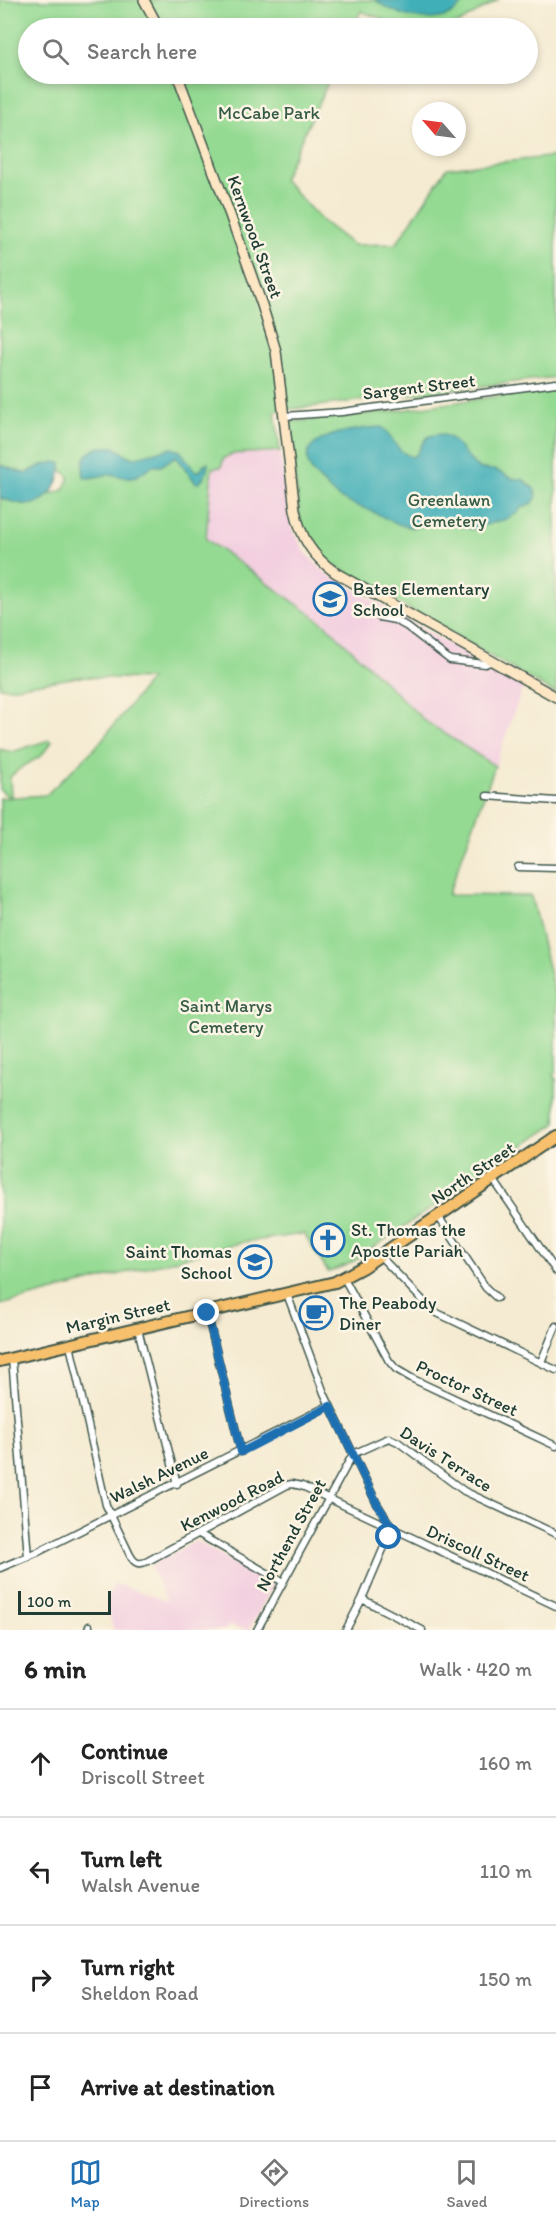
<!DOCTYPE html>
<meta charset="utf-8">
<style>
:root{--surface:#fff;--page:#f6f6f6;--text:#222;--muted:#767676;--line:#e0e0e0;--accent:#1f6fb2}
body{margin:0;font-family:Itim,sans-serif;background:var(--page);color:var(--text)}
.compass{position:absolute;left:412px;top:102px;width:54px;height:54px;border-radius:50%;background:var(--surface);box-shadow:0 3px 9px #0003;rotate:298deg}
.scale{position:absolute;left:18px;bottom:15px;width:93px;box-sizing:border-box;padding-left:6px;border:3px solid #1f3d34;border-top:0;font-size:16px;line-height:21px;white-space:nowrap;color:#1f3d34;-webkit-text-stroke:4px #fcf5e5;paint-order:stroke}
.stop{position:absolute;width:18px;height:18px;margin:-14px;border:4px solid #1f6fb2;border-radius:50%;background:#fff}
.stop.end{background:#1f6fb2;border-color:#fff;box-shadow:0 2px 6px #0008}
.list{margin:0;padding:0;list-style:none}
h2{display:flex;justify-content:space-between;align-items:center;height:78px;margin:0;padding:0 24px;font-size:26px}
h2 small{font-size:20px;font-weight:400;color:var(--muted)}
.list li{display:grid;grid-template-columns:39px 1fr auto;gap:18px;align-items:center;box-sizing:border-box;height:108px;padding:0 24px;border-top:2px solid var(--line)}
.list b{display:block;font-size:22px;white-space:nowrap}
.list p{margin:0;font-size:20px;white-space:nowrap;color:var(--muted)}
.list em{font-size:20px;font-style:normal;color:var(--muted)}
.icon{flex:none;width:33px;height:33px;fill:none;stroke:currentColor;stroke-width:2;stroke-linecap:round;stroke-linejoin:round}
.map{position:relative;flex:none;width:556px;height:1630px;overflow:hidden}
.search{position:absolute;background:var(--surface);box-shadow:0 3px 9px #0003;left:18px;right:18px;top:18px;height:66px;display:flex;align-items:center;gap:15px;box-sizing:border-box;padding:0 21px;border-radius:33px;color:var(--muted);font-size:22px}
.sheet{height:510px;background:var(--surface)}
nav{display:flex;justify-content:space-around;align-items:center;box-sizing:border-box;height:84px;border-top:2px solid var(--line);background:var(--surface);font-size:16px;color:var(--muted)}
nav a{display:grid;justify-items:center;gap:3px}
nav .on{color:var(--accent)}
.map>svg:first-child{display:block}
</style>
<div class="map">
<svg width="556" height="1630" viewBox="0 0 556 1630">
<rect width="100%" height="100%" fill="#fcf5e5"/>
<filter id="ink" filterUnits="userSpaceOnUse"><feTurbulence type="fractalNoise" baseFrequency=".0167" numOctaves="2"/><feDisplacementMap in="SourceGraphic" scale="12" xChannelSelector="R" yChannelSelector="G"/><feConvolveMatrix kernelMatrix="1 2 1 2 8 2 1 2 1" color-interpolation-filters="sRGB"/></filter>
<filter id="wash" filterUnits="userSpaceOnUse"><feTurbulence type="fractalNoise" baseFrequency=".008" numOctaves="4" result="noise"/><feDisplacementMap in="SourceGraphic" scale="24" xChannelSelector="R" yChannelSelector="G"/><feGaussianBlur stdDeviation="1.35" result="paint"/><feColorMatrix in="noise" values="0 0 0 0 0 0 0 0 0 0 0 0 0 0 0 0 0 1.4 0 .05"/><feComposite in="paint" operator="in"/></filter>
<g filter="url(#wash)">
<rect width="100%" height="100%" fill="#f5ebd2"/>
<!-- built -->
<path fill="#f3cfe0" d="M 280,451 L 292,528 L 304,551 L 313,561 L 326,573 L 523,687 L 495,766 L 425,721 L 326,625 L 206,539 L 212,468 L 232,454 Z
M 196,1541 L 273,1585 L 249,1630 L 228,1625 L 226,1630 L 114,1630 L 106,1604 L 114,1583 L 167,1601 L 150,1566 Z"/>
<!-- green -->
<path fill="#94da93" stroke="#5a8c64" stroke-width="1.5" d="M 0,0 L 498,0 L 459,23 L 444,28 L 406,28 L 361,11 L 352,28 L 28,28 L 28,74 L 332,74 L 283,179 L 322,221 L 353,245 L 396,244 L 447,168 L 556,156 L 556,377 L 275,411 L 280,451 L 232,454 L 224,458 L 221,467 L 212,468 L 206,539 L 326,625 L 425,721 L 495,766 L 448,895 L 531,896 L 556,1000 L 556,1072 L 553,1074 L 556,1080 L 556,1123 L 349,1264 L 328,1272 L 304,1234 L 244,1242 L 0,1305 L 0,798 L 46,795 L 96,747 L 151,679 L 79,677 L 9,688 L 0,687 L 0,498 L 30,504 L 52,491 L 51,494 L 64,490 L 69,477 L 61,469 L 48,464 L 40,466 L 26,474 L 0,465 Z
M 556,388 L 556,694 L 328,562 L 310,544 L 300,521 L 289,422 L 394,411 Z
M 49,740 L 52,742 L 41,756 L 22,767 L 10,777 L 11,796 L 9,797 L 0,790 L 0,749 L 12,752 Z"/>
<!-- water -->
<path fill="#3fafb7" stroke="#2f7676" stroke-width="1.5" d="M 375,0 L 468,0 C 462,5 455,12 449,15 C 425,25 395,15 375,0 Z
M 382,427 C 394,436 395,453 413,457 C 421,452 421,440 430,436 C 454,426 463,459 479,468 C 485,471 491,468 497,471 C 509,475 508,480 523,479 L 534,489 L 537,496 L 533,503 L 521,508 L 518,513 L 506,519 L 472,529 L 435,519 C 427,523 419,528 410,527 C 397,526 383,516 371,511 C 361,507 347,503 338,497 C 333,494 328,488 324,484 C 274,440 349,428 382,427 Z
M 100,447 L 114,447 L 132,458 L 172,448 L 180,451 L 195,471 L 200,471 L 204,464 L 208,463 C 208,470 204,479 199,483 L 195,482 L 176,456 L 161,466 L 152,466 L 135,477 L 124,477 L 110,474 L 90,478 L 84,477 C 81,460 85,453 100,447 Z
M 55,462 L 61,463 C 62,480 51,499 33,504 C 23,506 10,501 0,498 L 0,465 L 26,474 L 40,466 Z"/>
</g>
<g filter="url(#ink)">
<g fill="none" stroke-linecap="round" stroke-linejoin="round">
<!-- minor casing -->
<g stroke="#3f574c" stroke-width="9">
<path id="minor" d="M 285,416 L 342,412 L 556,383
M 379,617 L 395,620 L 406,626 L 450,660 L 485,664 L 493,661
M 487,796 L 556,801
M 518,867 L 556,868
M 493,1179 L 556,1271
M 438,1216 L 486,1288 L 497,1298
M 380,1256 L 433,1311 L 556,1370
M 344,1278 L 389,1361 L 396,1369 L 413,1379 L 556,1446
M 287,1294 L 324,1393 L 376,1502 L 392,1528 L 556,1606
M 207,1313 L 241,1452
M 138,1329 L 177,1484
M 70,1345 L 106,1505 L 130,1555 C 135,1564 139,1565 148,1561 L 287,1485 L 292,1484 L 302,1486 L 392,1528 L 362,1599 L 346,1630
M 12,1358 L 28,1557
M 541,1362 L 556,1326
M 199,1534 L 283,1582
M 0,1568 L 38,1552 L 330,1405
M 362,1599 L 422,1630
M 88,1630 L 89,1626
M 257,1630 L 353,1454 L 384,1440 L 389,1438 L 398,1442 L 464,1491 L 556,1534"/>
</g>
<!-- secondary casing -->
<g stroke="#3f574c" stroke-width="12">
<path id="secondary" d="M 144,0 L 159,28
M 177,74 L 230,215 L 262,305 L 276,351 L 295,510 C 301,538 312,556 336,573 L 556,697"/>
</g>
<!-- trunk casing -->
<g stroke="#3f574c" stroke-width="14">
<path id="trunk" d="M 0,1361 L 335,1282 L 363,1267 L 556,1136"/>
</g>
<!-- minor -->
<use href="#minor" stroke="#fff" stroke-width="6"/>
<!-- secondary -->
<use href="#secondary" stroke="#fce6c4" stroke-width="9"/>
<!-- trunk -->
<use href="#trunk" stroke="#f7c06c" stroke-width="10"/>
</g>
</g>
<g fill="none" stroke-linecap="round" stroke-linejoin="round" filter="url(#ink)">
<!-- route -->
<path stroke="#1f6fb2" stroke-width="8" d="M 207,1313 L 241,1452 L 330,1406 L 376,1502 L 392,1528 L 389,1537"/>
</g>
<!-- icons -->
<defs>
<g id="school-ring" transform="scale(1.725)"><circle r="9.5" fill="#fcf5e5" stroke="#1f6fb2" stroke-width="1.5"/><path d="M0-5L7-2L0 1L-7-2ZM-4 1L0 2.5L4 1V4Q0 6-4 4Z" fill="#1f6fb2"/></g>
<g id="church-ring" transform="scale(1.725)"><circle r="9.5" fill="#fcf5e5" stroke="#1f6fb2" stroke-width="1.5"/><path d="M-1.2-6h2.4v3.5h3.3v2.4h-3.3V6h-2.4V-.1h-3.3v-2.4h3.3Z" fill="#1f6fb2"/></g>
<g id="cafe-ring" transform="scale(1.725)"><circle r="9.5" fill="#fcf5e5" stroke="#1f6fb2" stroke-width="1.5"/><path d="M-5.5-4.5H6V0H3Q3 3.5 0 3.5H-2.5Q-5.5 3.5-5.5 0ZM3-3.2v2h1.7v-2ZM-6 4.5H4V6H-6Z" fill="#1f6fb2"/></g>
</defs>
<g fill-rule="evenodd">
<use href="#school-ring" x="330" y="599"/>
<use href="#church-ring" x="328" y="1240"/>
<use href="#school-ring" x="255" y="1262"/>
<use href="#cafe-ring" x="316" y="1313"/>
</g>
<g text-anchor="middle" stroke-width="5" stroke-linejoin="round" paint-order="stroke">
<!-- park labels -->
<g font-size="18" fill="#365c47" stroke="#fcf5e5">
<text x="269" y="119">McCabe Park</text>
<text x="449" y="506">Greenlawn<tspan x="449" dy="21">Cemetery</tspan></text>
<text x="226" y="1012">Saint Marys<tspan x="226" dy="21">Cemetery</tspan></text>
</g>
<!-- street labels -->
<g font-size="18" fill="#1f3d34" stroke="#fcf5e5">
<text transform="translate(255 237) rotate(70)" y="6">Kernwood Street</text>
<text transform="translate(419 387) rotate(-7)" y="6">Sargent Street</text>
<text transform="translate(473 1173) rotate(-34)" y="6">North Street</text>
<text transform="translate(118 1316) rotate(-13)" y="6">Margin Street</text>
<text transform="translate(467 1388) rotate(25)" y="6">Proctor Street</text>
<text transform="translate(446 1459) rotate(33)" y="6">Davis Terrace</text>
<text transform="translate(159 1475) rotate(-26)" y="6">Walsh Avenue</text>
<text transform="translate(232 1501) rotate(-27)" y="6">Kenwood Road</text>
<text transform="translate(291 1535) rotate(-61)" y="6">Northend Street</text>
<text transform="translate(478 1553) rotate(25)" y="6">Driscoll Street</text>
</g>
<!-- poi labels -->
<g font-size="18" fill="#1f3d34" stroke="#fcf5e5" text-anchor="start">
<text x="353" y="595">Bates Elementary<tspan x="353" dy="21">School</tspan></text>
<text x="351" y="1236">St. Thomas the<tspan x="351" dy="21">Apostle Pariah</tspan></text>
<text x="232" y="1258" text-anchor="end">Saint Thomas<tspan x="232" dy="21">School</tspan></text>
<text x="339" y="1309">The Peabody<tspan x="339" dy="21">Diner</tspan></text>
</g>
</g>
</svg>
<svg class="compass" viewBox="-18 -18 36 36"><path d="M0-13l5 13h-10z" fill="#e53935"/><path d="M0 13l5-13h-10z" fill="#767676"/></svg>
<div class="scale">100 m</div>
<div class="stop" style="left:389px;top:1537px"></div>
<div class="stop end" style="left:207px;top:1313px"></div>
<div class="search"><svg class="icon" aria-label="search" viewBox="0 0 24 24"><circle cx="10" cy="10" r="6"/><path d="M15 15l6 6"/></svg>Search here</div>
</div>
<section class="sheet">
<h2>6 min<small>Walk · 420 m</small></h2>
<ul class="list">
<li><svg class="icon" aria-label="ahead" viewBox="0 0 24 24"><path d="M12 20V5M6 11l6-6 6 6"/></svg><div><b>Continue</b><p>Driscoll Street</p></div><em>160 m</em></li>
<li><svg class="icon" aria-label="left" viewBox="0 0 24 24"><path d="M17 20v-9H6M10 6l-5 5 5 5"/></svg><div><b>Turn left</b><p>Walsh Avenue</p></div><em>110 m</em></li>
<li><svg class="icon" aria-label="right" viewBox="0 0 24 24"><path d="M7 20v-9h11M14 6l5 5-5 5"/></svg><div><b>Turn right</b><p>Sheldon Road</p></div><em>150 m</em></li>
<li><svg class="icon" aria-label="arrive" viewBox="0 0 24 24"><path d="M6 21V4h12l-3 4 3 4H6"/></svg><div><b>Arrive at destination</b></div></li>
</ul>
</section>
<nav>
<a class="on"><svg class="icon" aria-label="map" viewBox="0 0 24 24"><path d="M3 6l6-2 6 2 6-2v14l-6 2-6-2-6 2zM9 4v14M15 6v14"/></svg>Map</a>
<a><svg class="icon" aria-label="directions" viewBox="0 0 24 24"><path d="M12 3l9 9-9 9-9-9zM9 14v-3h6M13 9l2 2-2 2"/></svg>Directions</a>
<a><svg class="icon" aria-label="saved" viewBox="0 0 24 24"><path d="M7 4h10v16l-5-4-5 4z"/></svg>Saved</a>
</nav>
